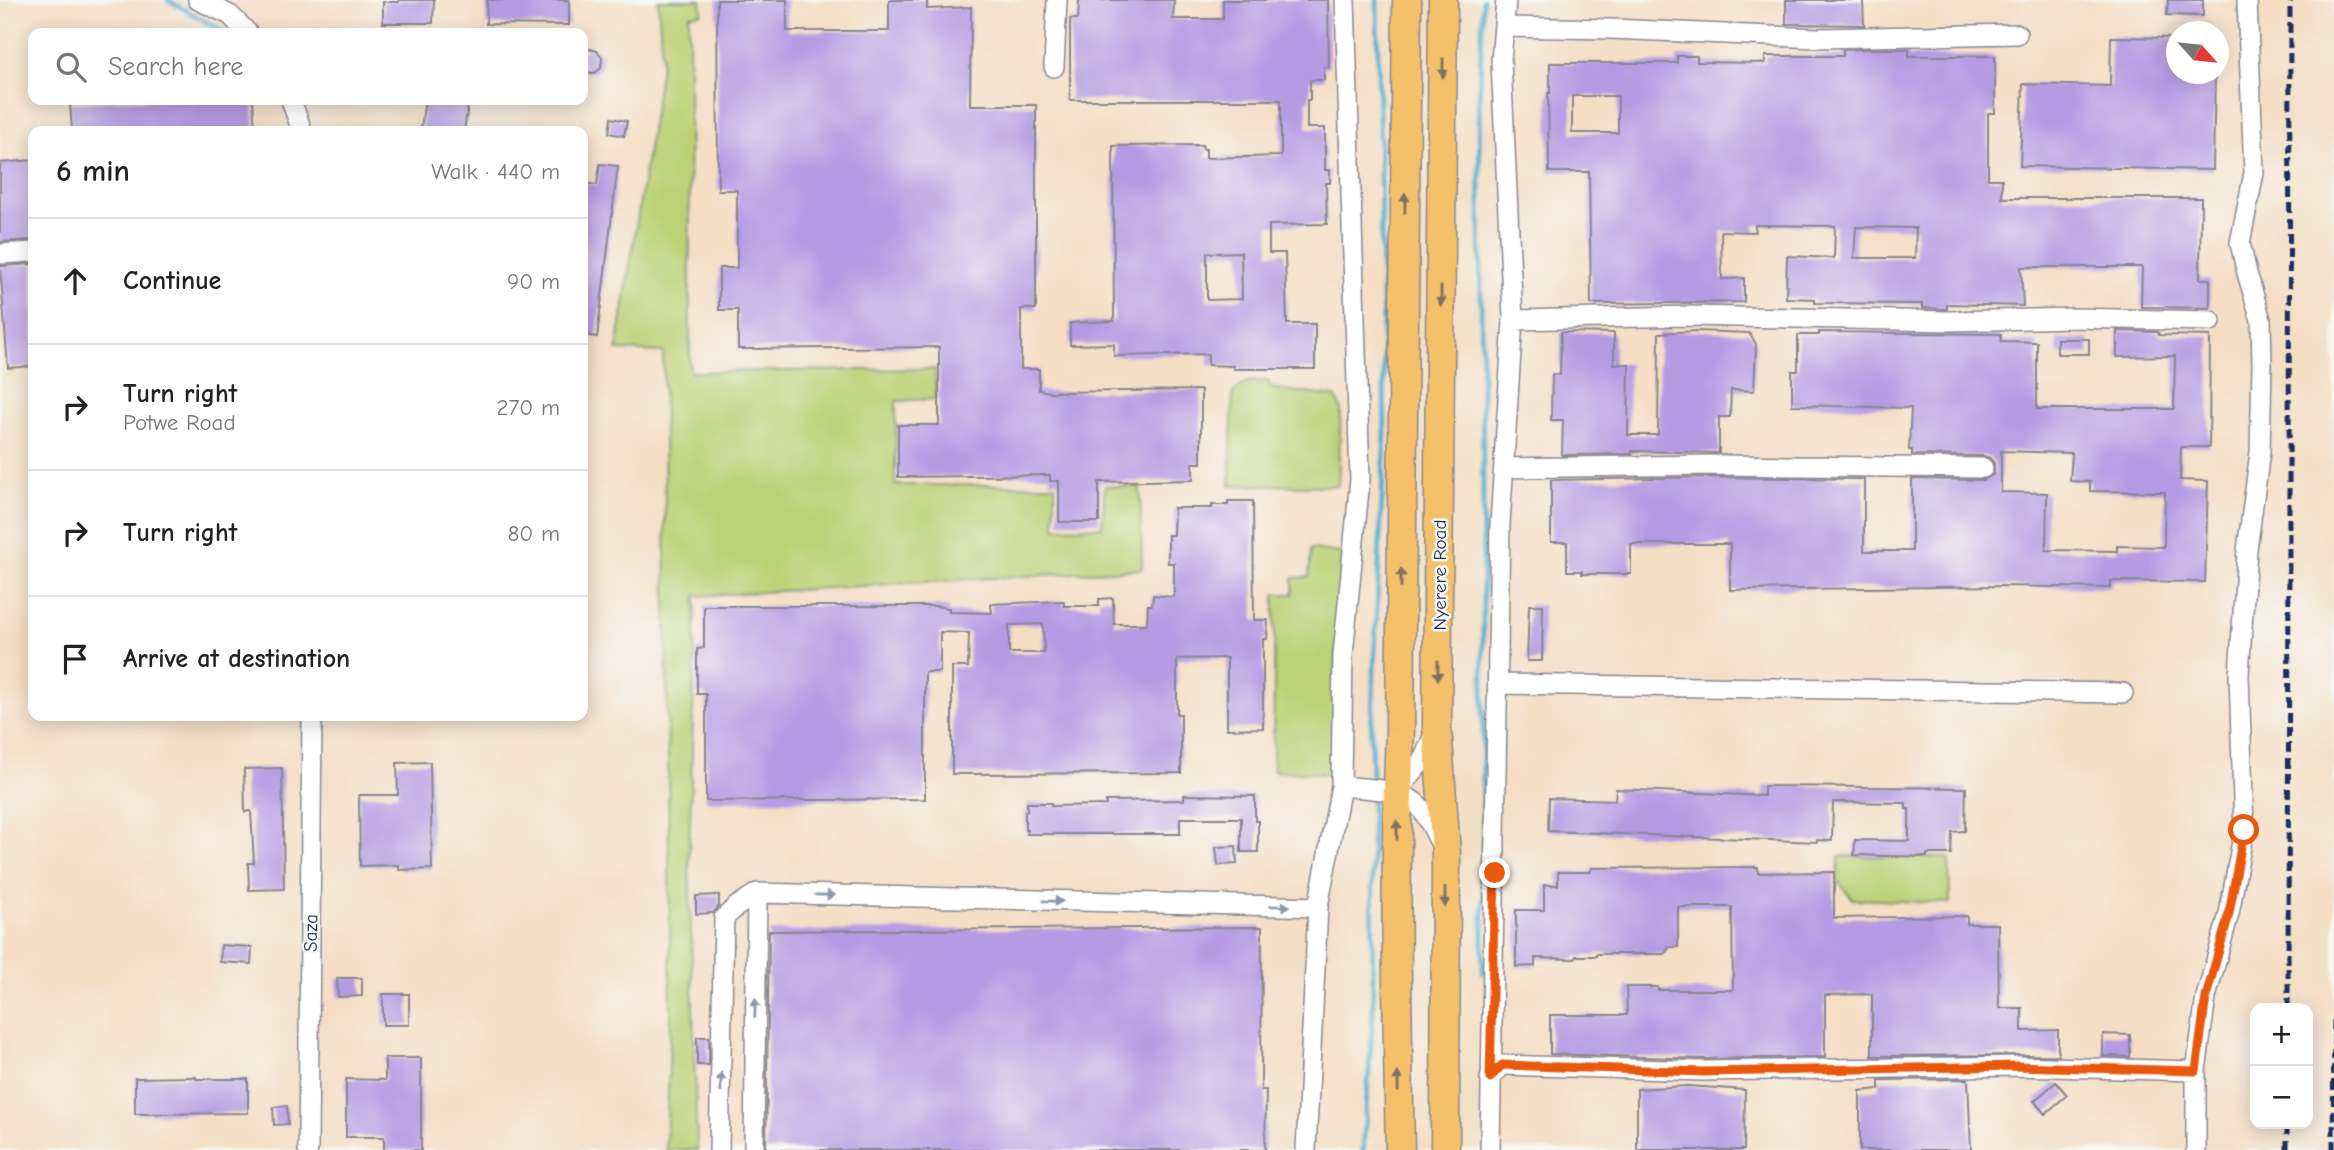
<!DOCTYPE html>
<meta charset="utf-8">
<style>
:root{--surface:#fff;--page:#f6f6f6;--text:#222;--muted:#767676;--line:#e0e0e0}
body{margin:0;font-family:"Comic Neue",sans-serif;background:var(--page);color:var(--text)}
.controls{position:absolute;right:21px;bottom:21px;display:grid;overflow:hidden;border-radius:14px;box-shadow:0 4px 18px #0003}
.controls button{width:63px;height:63px;display:grid;place-items:center;padding:0;border:0;border-bottom:2px solid var(--line);background:var(--surface);color:var(--text);font:35px sans-serif}
.compass{position:absolute;left:2166px;top:21px;width:63px;height:63px;border-radius:50%;background:var(--surface);box-shadow:0 4px 18px #0003;rotate:117deg}
.stop{position:absolute;width:21px;height:21px;margin:-16px;border:5px solid #ea580c;border-radius:50%;background:#fff}
.stop.end{background:#ea580c;border-color:#fff;box-shadow:0 2px 7px #0008}
.list{margin:0;padding:0;list-style:none}
h2{display:flex;justify-content:space-between;align-items:center;height:91px;margin:0;padding:0 28px;font-size:30px}
h2 small{font-size:23px;font-weight:400;color:var(--muted)}
.list li{display:grid;grid-template-columns:46px 1fr auto;gap:21px;align-items:center;box-sizing:border-box;height:126px;padding:0 28px;border-top:2px solid var(--line)}
.list b{display:block;font-size:26px;white-space:nowrap}
.list p{margin:0;font-size:23px;white-space:nowrap;color:var(--muted)}
.list em{font-size:23px;font-style:normal;color:var(--muted)}
.icon{flex:none;width:38px;height:38px;fill:none;stroke:currentColor;stroke-width:2;stroke-linecap:round;stroke-linejoin:round}
.map{position:relative;flex:none;width:2334px;height:1150px;overflow:hidden}
.search{position:absolute;background:var(--surface);box-shadow:0 4px 18px #0003;left:28px;top:28px;width:560px;height:77px;display:flex;align-items:center;gap:18px;box-sizing:border-box;padding:0 24px;border-radius:14px;color:var(--muted);font-size:26px}
.panel{position:absolute;background:var(--surface);box-shadow:0 4px 18px #0003;left:28px;top:126px;width:560px;height:595px;border-radius:14px}
.map>svg:first-child{display:block}
</style>
<div class="map">
<svg width="2334" height="1150" viewBox="0 0 2334 1150">
<rect width="100%" height="100%" fill="#f6f6f2"/>
<filter id="ink" filterUnits="userSpaceOnUse"><feTurbulence type="fractalNoise" baseFrequency=".0143" numOctaves="2"/><feDisplacementMap in="SourceGraphic" scale="14" xChannelSelector="R" yChannelSelector="G"/><feConvolveMatrix kernelMatrix="1 2 1 2 8 2 1 2 1" color-interpolation-filters="sRGB"/></filter>
<filter id="wash" filterUnits="userSpaceOnUse"><feTurbulence type="fractalNoise" baseFrequency=".00686" numOctaves="4" result="noise"/><feDisplacementMap in="SourceGraphic" scale="28" xChannelSelector="R" yChannelSelector="G"/><feGaussianBlur stdDeviation="1.57" result="paint"/><feColorMatrix in="noise" values="0 0 0 0 0 0 0 0 0 0 0 0 0 0 0 0 0 1.4 0 .05"/><feComposite in="paint" operator="in"/></filter>
<g filter="url(#wash)">
<rect width="100%" height="100%" fill="#f4dec4"/>
<!-- green -->
<path fill="#bbd175" stroke="#6b806a" stroke-width="2" d="M 658,0 L 701,0 L 702,13 L 689,15 L 690,372 L 935,369 L 935,399 L 896,401 L 895,485 L 1055,485 L 1055,528 L 1102,527 L 1105,486 L 1140,487 L 1142,569 L 696,596 L 689,859 L 697,1150 L 666,1150 L 671,1015 L 663,352 L 617,350 L 662,60 Z
M 1269,381 L 1270,388 L 1335,397 L 1341,408 L 1338,486 L 1230,485 L 1233,393 L 1247,382 Z
M 1311,549 L 1341,553 L 1331,774 L 1273,771 L 1275,594 L 1293,594 L 1293,578 L 1309,577 Z
M 1839,856 L 1949,858 L 1950,903 L 1853,899 L 1838,882 Z"/>
<g fill="none" stroke-linecap="round" stroke-linejoin="round">
<!-- stream -->
<path stroke="#50aacd" stroke-width="5" d="M 168,0 L 226,33
M 1483,0 L 1479,105 L 1483,475 L 1483,973
M 1372,783 L 1371,736 L 1385,433 L 1377,0
M 1363,1150 L 1373,1018 L 1372,793"/>
</g>
<g id="blocks">
<!-- building -->
<path fill="#b69ae3" fill-rule="evenodd" d="M 399,0 L 434,0 L 433,23 L 383,23 L 383,2 L 399,2 Z
M 487,0 L 569,0 L 569,25 L 486,24 Z
M 717,0 L 787,0 L 787,31 L 889,31 L 889,0 L 927,0 L 927,9 L 971,7 L 970,105 L 1036,105 L 1036,309 L 1021,309 L 1021,369 L 1039,369 L 1039,390 L 1050,392 L 1201,390 L 1201,463 L 1193,463 L 1193,480 L 1099,482 L 1099,522 L 1059,522 L 1059,481 L 1050,481 L 1050,475 L 898,477 L 898,425 L 939,425 L 939,347 L 738,349 L 738,310 L 719,310 L 719,268 L 737,268 L 737,190 L 718,190 Z
M 1079,0 L 1174,0 L 1173,19 L 1223,19 L 1223,0 L 1328,0 L 1329,67 L 1324,67 L 1324,80 L 1310,80 L 1310,100 L 1307,100 L 1307,128 L 1325,128 L 1325,170 L 1330,170 L 1330,183 L 1326,183 L 1327,224 L 1269,225 L 1269,253 L 1285,253 L 1287,324 L 1315,324 L 1315,369 L 1233,369 L 1233,366 L 1208,365 L 1208,354 L 1114,356 L 1114,344 L 1070,345 L 1070,323 L 1114,321 L 1113,146 L 1202,145 L 1203,149 L 1206,149 L 1206,158 L 1281,156 L 1281,100 L 1070,100 L 1070,19 L 1078,19 ZM 1241,252 L 1242,299 L 1207,300 L 1207,253 Z
M 1786,0 L 1863,0 L 1864,25 L 1786,24 Z
M 2168,0 L 2203,0 L 2203,16 L 2167,15 Z
M 2111,37 L 2176,38 L 2176,74 L 2215,74 L 2213,170 L 2020,166 L 2023,84 L 2110,86 Z
M 590,49 L 597,51 L 602,57 L 601,68 L 595,73 L 583,72 L 583,52 Z
M 1868,49 L 1909,49 L 1909,56 L 1995,56 L 1995,113 L 1988,113 L 1988,179 L 2002,179 L 2002,198 L 2201,198 L 2200,279 L 2210,279 L 2210,308 L 2141,307 L 2142,267 L 2021,267 L 2023,306 L 1947,304 L 1947,309 L 1922,308 L 1922,304 L 1815,303 L 1815,299 L 1786,298 L 1787,256 L 1834,258 L 1835,226 L 1755,225 L 1755,232 L 1721,231 L 1722,279 L 1744,278 L 1744,302 L 1591,304 L 1589,172 L 1549,172 L 1548,93 L 1550,93 L 1550,63 L 1677,63 L 1677,56 L 1697,56 L 1697,62 L 1765,63 L 1765,56 L 1843,56 L 1843,50 ZM 1572,96 L 1618,96 L 1618,133 L 1572,133 ZM 1856,227 L 1916,228 L 1915,258 L 1854,258 Z
M 125,100 L 253,100 L 255,131 L 72,131 L 70,104 Z
M 425,100 L 469,100 L 464,131 L 423,131 L 424,127 L 421,127 Z
M 611,118 L 627,121 L 624,136 L 609,133 Z
M 33,160 L 33,240 L 0,242 L 0,163 Z
M 600,164 L 618,166 L 597,337 L 583,335 L 583,183 L 597,185 Z
M 33,264 L 33,366 L 8,368 L 0,266 Z
M 1698,331 L 1749,333 L 1756,344 L 1754,391 L 1731,390 L 1730,417 L 1719,417 L 1719,453 L 1632,451 L 1632,454 L 1562,455 L 1563,420 L 1551,420 L 1552,374 L 1560,375 L 1561,332 L 1614,333 L 1614,364 L 1629,364 L 1628,435 L 1658,435 L 1659,333 Z
M 2117,331 L 2158,332 L 2159,335 L 2210,336 L 2209,447 L 2181,447 L 2180,480 L 2208,481 L 2205,582 L 2111,581 L 2111,588 L 2001,586 L 1730,590 L 1730,544 L 1631,544 L 1631,574 L 1582,574 L 1582,571 L 1567,571 L 1567,542 L 1551,542 L 1551,480 L 1711,477 L 1864,479 L 1864,551 L 1912,551 L 1912,479 L 1984,480 L 1994,474 L 1994,463 L 1990,458 L 1983,456 L 1912,455 L 1912,450 L 1909,450 L 1911,408 L 1792,405 L 1792,371 L 1798,371 L 1798,335 L 1819,335 L 1819,332 L 2001,334 L 2001,341 L 2037,342 L 2037,409 L 2174,409 L 2175,356 L 2117,357 ZM 2001,451 L 2072,453 L 2070,481 L 2090,482 L 2090,491 L 2165,492 L 2164,547 L 2117,546 L 2117,551 L 2046,550 L 2047,493 L 2001,492 Z
M 2057,339 L 2089,339 L 2089,354 L 2057,354 Z
M 1228,501 L 1253,501 L 1254,620 L 1268,620 L 1267,639 L 1263,639 L 1263,728 L 1227,729 L 1227,658 L 1177,659 L 1177,714 L 1181,714 L 1181,773 L 952,774 L 952,667 L 968,667 L 969,633 L 940,632 L 940,672 L 925,672 L 925,799 L 706,801 L 706,694 L 697,694 L 697,649 L 704,648 L 704,606 L 937,606 L 949,608 L 949,612 L 992,613 L 991,604 L 1064,601 L 1064,606 L 1099,606 L 1099,599 L 1113,598 L 1114,624 L 1147,624 L 1148,605 L 1152,605 L 1153,595 L 1174,597 L 1174,563 L 1168,563 L 1168,535 L 1173,535 L 1174,508 L 1212,508 L 1212,505 L 1228,505 ZM 1043,624 L 1044,653 L 1009,653 L 1009,625 Z
M 1529,605 L 1543,605 L 1542,661 L 1527,661 Z
M 430,762 L 432,869 L 399,870 L 399,865 L 360,866 L 359,795 L 398,795 L 397,763 Z
M 282,768 L 284,889 L 249,890 L 248,863 L 254,863 L 251,811 L 245,812 L 244,769 Z
M 1764,786 L 1966,788 L 1965,831 L 1952,832 L 1951,854 L 1927,854 L 1927,857 L 1854,855 L 1855,840 L 1909,841 L 1909,809 L 1906,809 L 1906,803 L 1833,802 L 1832,841 L 1817,840 L 1817,842 L 1548,831 L 1549,798 L 1615,800 L 1616,789 L 1764,796 Z
M 1184,795 L 1255,796 L 1255,821 L 1258,821 L 1258,852 L 1241,852 L 1241,818 L 1180,818 L 1180,834 L 1027,834 L 1027,830 L 1025,830 L 1025,811 L 1027,811 L 1027,803 L 1051,803 L 1051,806 L 1106,805 L 1106,801 L 1184,800 Z
M 1236,846 L 1237,864 L 1218,865 L 1216,847 Z
M 1758,867 L 1758,873 L 1834,872 L 1834,918 L 1967,916 L 1967,924 L 1998,924 L 1999,1008 L 2022,1008 L 2022,1031 L 2058,1030 L 2058,1055 L 1872,1056 L 1872,994 L 1825,995 L 1825,1057 L 1703,1059 L 1550,1054 L 1550,1015 L 1627,1015 L 1626,987 L 1658,987 L 1658,990 L 1733,990 L 1732,907 L 1678,907 L 1678,947 L 1669,947 L 1665,954 L 1596,954 L 1596,956 L 1576,956 L 1575,959 L 1535,958 L 1535,966 L 1516,967 L 1516,910 L 1544,910 L 1544,885 L 1558,885 L 1558,872 L 1591,872 L 1591,868 Z
M 719,895 L 719,906 L 713,913 L 696,914 L 696,896 Z
M 1262,927 L 1261,1090 L 1266,1090 L 1265,1150 L 766,1150 L 769,931 Z
M 221,945 L 252,947 L 251,964 L 220,962 Z
M 337,978 L 362,978 L 362,996 L 338,997 Z
M 383,994 L 409,994 L 409,1025 L 383,1025 Z
M 2103,1034 L 2130,1035 L 2130,1057 L 2103,1056 Z
M 697,1037 L 709,1037 L 709,1065 L 697,1065 Z
M 385,1058 L 421,1058 L 421,1150 L 384,1150 L 384,1137 L 346,1137 L 346,1079 L 385,1080 Z
M 196,1077 L 196,1079 L 248,1079 L 248,1113 L 135,1114 L 135,1078 Z
M 1968,1079 L 1971,1150 L 1860,1150 L 1860,1091 L 1879,1089 L 1879,1080 Z
M 2056,1082 L 2067,1095 L 2045,1114 L 2034,1101 Z
M 1688,1086 L 1745,1090 L 1744,1150 L 1637,1150 L 1637,1089 Z
M 287,1106 L 288,1124 L 274,1125 L 273,1107 Z"/>
</g>
</g>
<g filter="url(#ink)">
<use href="#blocks" fill-opacity="0" stroke="#888691" stroke-width="2"/>
<g fill="none" stroke-linecap="round" stroke-linejoin="round">
<!-- minor casing -->
<g stroke="#888691" stroke-width="22">
<path id="minor" d="M 198,0 L 230,15 L 248,33
M 1504,27 L 1611,29 L 1818,38 L 2017,34
M 1054,67 L 1057,0
M 291,100 L 302,131
M 0,254 L 33,252
M 1513,320 L 1688,316 L 1949,321 L 2072,318 L 2211,321
M 1504,468 L 1711,465 L 1983,468
M 1498,684 L 2123,693
M 1341,786 C 1365,789 1403,787 1420,807 C 1429,818 1435,834 1442,846
M 1397,793 L 1424,758 L 1435,732
M 2196,1071 L 2206,997 L 2229,914 L 2244,830 L 2239,675 L 2247,550 L 2260,452 L 2262,365 L 2261,320 L 2247,273 L 2240,243 L 2254,173 L 2247,0
M 1490,1078 L 1502,1065 L 1703,1071 L 2018,1066 L 2196,1071 L 2196,1150
M 308,1150 L 312,716
M 719,1150 L 724,918 L 736,907 L 757,893 L 1318,907
M 754,1150 L 757,893
M 1306,1150 L 1318,907 L 1341,786 L 1343,655 L 1360,479 L 1345,0
M 1490,1150 L 1500,524 L 1513,320 L 1501,61 L 1506,0"/>
</g>
<!-- highway casing -->
<g stroke="#888691" stroke-width="31">
<path id="highway" d="M 1443,0 L 1437,728 L 1446,853 L 1445,1150
M 1400,1150 C 1397,1010 1394,870 1400,730 L 1407,0"/>
</g>
<!-- minor -->
<use href="#minor" stroke="#fff" stroke-width="19"/>
<!-- highway -->
<use href="#highway" stroke="#f4c16a" stroke-width="28"/>
<!-- rail -->
<path stroke="#1b2f5e" stroke-width="5" stroke-dasharray="10 5" stroke-linecap="butt" d="M 2288,1008 L 2290,0
M 2287,1150 L 2287,1124
M 2333,1150 L 2334,1016"/>
</g>
<!-- one-way arrows -->
<defs><path id="oneway-solid" d="M-6-.8H1V-3.2L6.5 0L1 3.2V.8H-6Z" transform="scale(1.75)"/></defs>
<g fill="#7d7163">
<use href="#oneway-solid" transform="translate(1443 68) rotate(90)"/>
<use href="#oneway-solid" transform="translate(1405 203) rotate(-89)"/>
<use href="#oneway-solid" transform="translate(1441 296) rotate(90)"/>
<use href="#oneway-solid" transform="translate(1401 578) rotate(-89)"/>
<use href="#oneway-solid" transform="translate(1438 670) rotate(90)"/>
<use href="#oneway-solid" transform="translate(1397 830) rotate(-90)"/>
<use href="#oneway-solid" transform="translate(1445 897) rotate(90)"/>
<use href="#oneway-solid" transform="translate(1398 1082) rotate(-91)"/>
</g>
<g fill="#8d97ae">
<use href="#oneway-solid" transform="translate(825 895) rotate(1)"/>
<use href="#oneway-solid" transform="translate(1053 901) rotate(1)"/>
<use href="#oneway-solid" transform="translate(1280 906) rotate(1)"/>
<use href="#oneway-solid" transform="translate(755 1008) rotate(-89)"/>
<use href="#oneway-solid" transform="translate(721 1082) rotate(-89)"/>
</g>
</g>
<g fill="none" stroke-linecap="round" stroke-linejoin="round" filter="url(#ink)">
<!-- route -->
<path stroke="#ea580c" stroke-width="9" d="M 1495,873 L 1490,1078 L 1502,1065 L 1703,1072 L 2018,1066 L 2196,1071 L 2206,997 L 2229,914 L 2244,830"/>
</g>
<g text-anchor="middle" stroke-width="5" stroke-linejoin="round" paint-order="stroke">
<!-- street labels -->
<g font-size="19" fill="#1b2f5e" stroke="#f6f6f2">
<text transform="translate(1439 575) rotate(-90)" y="7">Nyerere Road</text>
<text transform="translate(310 933) rotate(-89)" y="7">Saza</text>
</g>
</g>
</svg>
<div class="controls">
<button>+</button>
<button>−</button>
</div>
<svg class="compass" viewBox="-18 -18 36 36"><path d="M0-13l5 13h-10z" fill="#e53935"/><path d="M0 13l5-13h-10z" fill="#767676"/></svg>
<div class="stop" style="left:2244px;top:830px"></div>
<div class="stop end" style="left:1495px;top:873px"></div>
<div class="search"><svg class="icon" aria-label="search" viewBox="0 0 24 24"><circle cx="10" cy="10" r="6"/><path d="M15 15l6 6"/></svg>Search here</div>
<section class="panel">
<h2>6 min<small>Walk · 440 m</small></h2>
<ul class="list">
<li><svg class="icon" aria-label="ahead" viewBox="0 0 24 24"><path d="M12 20V5M6 11l6-6 6 6"/></svg><div><b>Continue</b></div><em>90 m</em></li>
<li><svg class="icon" aria-label="right" viewBox="0 0 24 24"><path d="M7 20v-9h11M14 6l5 5-5 5"/></svg><div><b>Turn right</b><p>Potwe Road</p></div><em>270 m</em></li>
<li><svg class="icon" aria-label="right" viewBox="0 0 24 24"><path d="M7 20v-9h11M14 6l5 5-5 5"/></svg><div><b>Turn right</b></div><em>80 m</em></li>
<li><svg class="icon" aria-label="arrive" viewBox="0 0 24 24"><path d="M6 21V4h12l-3 4 3 4H6"/></svg><div><b>Arrive at destination</b></div></li>
</ul>
</section>
</div>
